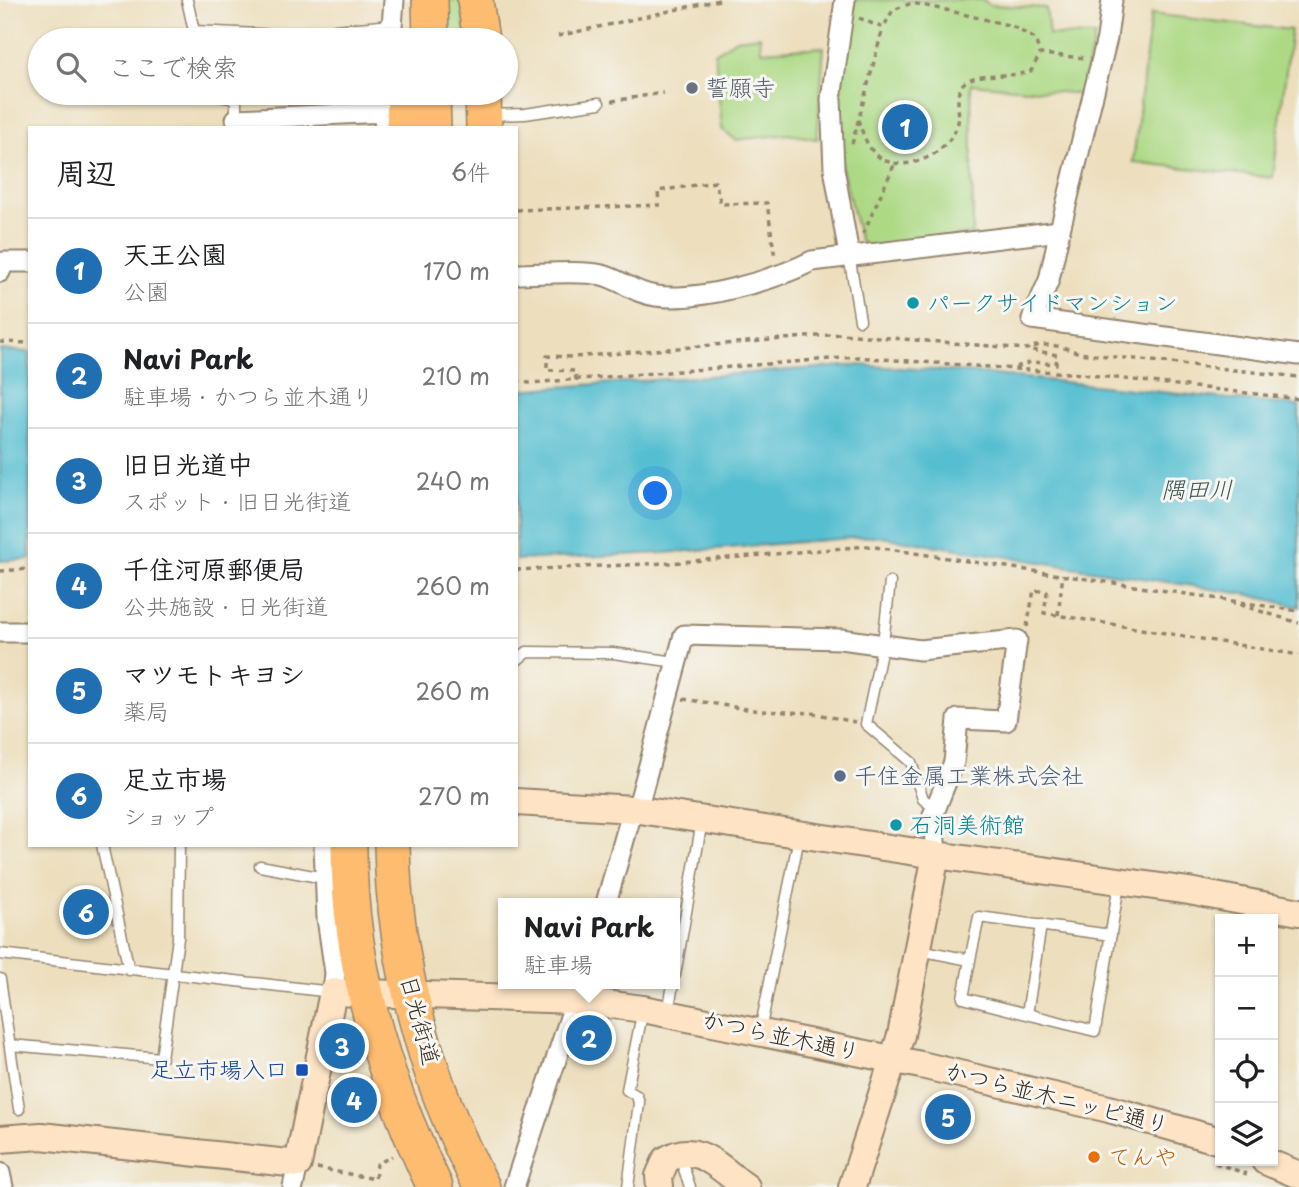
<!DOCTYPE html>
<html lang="ja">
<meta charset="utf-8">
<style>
:root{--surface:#fff;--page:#f6f6f6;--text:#202124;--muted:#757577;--line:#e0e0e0;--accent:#1f6fb2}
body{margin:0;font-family:"Playpen Sans","Klee One",sans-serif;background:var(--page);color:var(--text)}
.controls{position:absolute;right:21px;bottom:21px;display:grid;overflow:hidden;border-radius:0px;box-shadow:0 2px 5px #0004}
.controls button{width:63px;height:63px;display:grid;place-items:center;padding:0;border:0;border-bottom:2px solid var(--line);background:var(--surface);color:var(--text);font:35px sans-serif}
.you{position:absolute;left:656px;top:494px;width:24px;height:24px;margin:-18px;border:5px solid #fff;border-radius:50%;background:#1a73e8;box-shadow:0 0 0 10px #1a73e833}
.badge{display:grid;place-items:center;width:46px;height:46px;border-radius:50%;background:var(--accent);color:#fff;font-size:23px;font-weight:700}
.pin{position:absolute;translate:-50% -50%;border:4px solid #fff;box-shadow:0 2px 7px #0006}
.popup{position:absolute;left:498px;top:898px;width:182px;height:91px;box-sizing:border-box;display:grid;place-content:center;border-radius:0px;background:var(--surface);filter:drop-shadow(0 2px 5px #0005);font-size:23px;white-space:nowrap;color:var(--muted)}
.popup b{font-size:26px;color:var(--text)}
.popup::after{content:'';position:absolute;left:50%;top:100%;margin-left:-14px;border:14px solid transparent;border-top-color:var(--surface)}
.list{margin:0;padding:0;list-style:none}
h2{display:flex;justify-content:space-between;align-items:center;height:91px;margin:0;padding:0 28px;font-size:30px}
h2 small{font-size:23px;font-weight:400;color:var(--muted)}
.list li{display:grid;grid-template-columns:46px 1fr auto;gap:21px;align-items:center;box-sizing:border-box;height:105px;padding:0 28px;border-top:2px solid var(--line)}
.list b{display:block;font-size:26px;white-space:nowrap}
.list p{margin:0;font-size:23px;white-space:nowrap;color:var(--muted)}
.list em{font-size:23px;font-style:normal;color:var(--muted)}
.icon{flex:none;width:38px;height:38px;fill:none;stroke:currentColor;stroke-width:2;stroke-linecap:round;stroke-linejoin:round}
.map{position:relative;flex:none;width:1299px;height:1187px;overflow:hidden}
.search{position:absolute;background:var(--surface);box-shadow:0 2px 5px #0004;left:28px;top:28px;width:490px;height:77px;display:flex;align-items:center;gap:18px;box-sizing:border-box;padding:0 24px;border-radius:38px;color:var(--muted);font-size:26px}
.panel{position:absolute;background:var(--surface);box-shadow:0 2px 5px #0004;left:28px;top:126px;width:490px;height:721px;border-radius:0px}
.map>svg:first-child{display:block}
</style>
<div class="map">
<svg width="1299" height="1187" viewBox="0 0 1299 1187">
<rect width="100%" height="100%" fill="#f6f6f2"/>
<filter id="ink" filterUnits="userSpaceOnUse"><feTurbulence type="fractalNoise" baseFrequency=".0143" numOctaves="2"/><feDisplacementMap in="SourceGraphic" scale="14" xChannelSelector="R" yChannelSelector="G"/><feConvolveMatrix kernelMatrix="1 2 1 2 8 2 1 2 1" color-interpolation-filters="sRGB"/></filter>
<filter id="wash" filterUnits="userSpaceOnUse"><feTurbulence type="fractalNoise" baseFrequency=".00686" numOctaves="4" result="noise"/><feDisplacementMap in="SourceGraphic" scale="28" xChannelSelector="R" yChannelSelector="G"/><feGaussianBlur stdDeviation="1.57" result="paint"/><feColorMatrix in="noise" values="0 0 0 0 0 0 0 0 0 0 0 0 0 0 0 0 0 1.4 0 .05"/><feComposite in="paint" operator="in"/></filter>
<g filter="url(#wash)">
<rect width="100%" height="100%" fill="#eddfbe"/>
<!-- green -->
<path fill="#add985" stroke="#748252" stroke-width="2" d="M 445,0 L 462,0 L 465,40 L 447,40 Z
M 854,0 L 984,0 L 989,5 L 1046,8 L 1049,35 L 1095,36 L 1081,94 L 971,84 L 973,234 L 868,247 L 860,241 L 842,169 L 837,106 Z
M 1151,14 L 1291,30 L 1273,178 L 1133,162 Z
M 760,36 L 761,51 L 824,47 L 817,139 L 788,134 L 736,140 L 722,129 L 715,53 L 736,39 Z"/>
<!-- water -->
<path fill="#54bed0" stroke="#487477" stroke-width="2" d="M 0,350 L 30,352 L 30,559 L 0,561 Z
M 858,365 L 976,373 L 1299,406 L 1299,607 L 1250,595 L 875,536 L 665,553 L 516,560 L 516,390 Z"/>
</g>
<g filter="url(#ink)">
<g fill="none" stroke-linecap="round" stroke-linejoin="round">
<!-- lane casing -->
<g stroke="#94846e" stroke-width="13">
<path id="lane" d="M 187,0 L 196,40
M 195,31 L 278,35 L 392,25
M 203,93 L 236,99 L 236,120
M 489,115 L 525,114 L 599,103
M 849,255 L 860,320
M 890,582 L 883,643 L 866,724 L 911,762 L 923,799 L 935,808
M 516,661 L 527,652 L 613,653 L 676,662
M 102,845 L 129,970
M 260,866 L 324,878
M 919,950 L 970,960 L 963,998 L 1095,1031 L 1119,884
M 0,954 L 332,992
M 970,960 L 979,917 L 1111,935
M 675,975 L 702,821
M 0,979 L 19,1109
M 668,1013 L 673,984
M 1027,1014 L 1041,925
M 760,1031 L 799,837
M 10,1045 L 161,1058 L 178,938 L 179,845
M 679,1154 L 690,1187
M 628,1187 L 639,1103 L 637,1096 L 627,1090 L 643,1009"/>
</g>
<!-- street casing -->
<g stroke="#94846e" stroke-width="23">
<path id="street" d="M 845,0 L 831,99 L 834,168 L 849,255
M 391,40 L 394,0
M 236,119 L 386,112
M 384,128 L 387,93
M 1059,234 L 1107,38 L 1112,0
M 0,272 L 4,262 L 30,262
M 516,274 C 541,274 579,270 602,275 C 622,280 633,293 656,296 C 698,302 775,280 812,261 L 1051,232 L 1059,234 L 1049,280 L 1032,319 L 1299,355
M 0,632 L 30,632
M 637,810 L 684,635 L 841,639 L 920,650 L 1017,640 L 1006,721 L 958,719 L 954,762 L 933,815 L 936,855
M 324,845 L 327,918 L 335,973 L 333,992
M 606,903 L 633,809
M 0,1173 L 3,1187
M 293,1187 L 298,1164
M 514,1187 L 581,984"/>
</g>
<!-- secondary casing -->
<g stroke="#94846e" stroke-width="30">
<path id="secondary" d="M 516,802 L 633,809 L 936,855 L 901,1035 L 852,1187
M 936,855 L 1189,891 L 1299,912
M 0,1139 L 41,1136 L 298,1164 L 333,992 L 576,1000 L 643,1009 L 921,1065 L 1109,1109 L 1220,1141
M 1265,1161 L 1299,1175
M 660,1187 L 659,1176 L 666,1160 C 697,1139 721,1170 746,1187"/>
</g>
<!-- highway casing -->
<g stroke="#94846e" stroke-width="38">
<path id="highway" d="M 430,0 L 431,40
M 475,0 L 481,40
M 432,93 L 433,128
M 483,93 L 484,128
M 404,128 L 405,93
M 349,845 C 348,965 383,1079 435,1187
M 392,845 C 394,962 427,1084 482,1187"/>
</g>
<!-- path -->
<path stroke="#94846e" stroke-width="3.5" stroke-dasharray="5 5" stroke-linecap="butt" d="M 859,18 L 883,28 L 893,10 L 912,3 L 946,10 L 1012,26 L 1035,39 L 1040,54 L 1086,58
M 558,36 L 719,0
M 612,101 L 663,93
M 858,120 C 863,133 867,149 879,157 C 905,175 944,155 956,129 C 963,114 952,93 964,83 C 979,70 1011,79 1031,71 L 1040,54
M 852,144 L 883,28
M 516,210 L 659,205 L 658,191 L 715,182 L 721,204 L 767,203 L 775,258
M 863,234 L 895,163
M 0,342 L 30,343
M 1016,367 L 1031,362 L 1056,364 L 1057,355 L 1027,349
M 576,380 L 575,371 L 547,370 L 547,356 L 574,357 L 841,334 L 1027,349 C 1044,341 1062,346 1079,353 L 1299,377
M 516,381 L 530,383 L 855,357 L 1081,374 L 1299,399
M 516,570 L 669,563 L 868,546 L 1299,611
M 0,571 L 30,569
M 1221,599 L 1299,623
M 1058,615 L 1063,574
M 1027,627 L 1034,590 L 1047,592 L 1044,613 L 1299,655
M 683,699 L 760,711 L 812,713 L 855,722
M 1215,1163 L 1247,1174
M 317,1168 L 375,1179 L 377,1164 L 392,1156"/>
<!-- lane -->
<use href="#lane" stroke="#fff" stroke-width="10"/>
<!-- street -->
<use href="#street" stroke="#fff" stroke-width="19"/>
<!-- secondary -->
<use href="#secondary" stroke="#fee4c5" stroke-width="26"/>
<!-- highway -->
<use href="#highway" stroke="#fdbc6f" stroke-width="35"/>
</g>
</g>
<!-- markers -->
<circle fill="#6b7280" stroke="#f6f6f2" stroke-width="2.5" cx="692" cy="88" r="7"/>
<g fill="#0f9aa8" stroke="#f6f6f2" stroke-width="2.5">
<circle cx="913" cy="303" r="7"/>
<circle cx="896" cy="825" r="7"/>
</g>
<circle fill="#5c6f8a" stroke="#f6f6f2" stroke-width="2.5" cx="840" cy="776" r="7"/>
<rect fill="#1a4fb4" stroke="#f6f6f2" stroke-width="2.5" x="295" y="1063" width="14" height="14" rx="3.5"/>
<circle fill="#e8710a" stroke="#f6f6f2" stroke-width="2.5" cx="1094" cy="1157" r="7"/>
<g text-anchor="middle" stroke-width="6" stroke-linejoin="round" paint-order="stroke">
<!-- worship labels -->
<g font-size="23" fill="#5b616d" stroke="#f6f6f2" text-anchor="start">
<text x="706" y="96">誓願寺</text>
</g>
<!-- culture labels -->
<g font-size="23" fill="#0d838f" stroke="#f6f6f2" text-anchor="start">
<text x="927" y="311">パークサイドマンション</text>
<text x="910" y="833">石洞美術館</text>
</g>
<!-- service labels -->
<g font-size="23" fill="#4e5e75" stroke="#f6f6f2" text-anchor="start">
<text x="854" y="784">千住金属工業株式会社</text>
</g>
<!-- street labels -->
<g font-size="23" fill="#3b2a1e" stroke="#f6f6f2">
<text transform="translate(420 1020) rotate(75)" y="8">日光街道</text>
<text transform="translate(781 1036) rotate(12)" y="8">かつら並木通り</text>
<text transform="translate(1057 1098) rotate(14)" y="8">かつら並木ニッピ通り</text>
</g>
<!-- transit labels -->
<g font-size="23" fill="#164399" stroke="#f6f6f2" text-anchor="end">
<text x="288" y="1078">足立市場入口</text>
</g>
<!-- food labels -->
<g font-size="23" fill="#c56008" stroke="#f6f6f2" text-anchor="start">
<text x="1108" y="1165">てんや</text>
</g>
<!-- water labels -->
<g font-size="24" font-style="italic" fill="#425653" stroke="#f6f6f2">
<text x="1197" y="498">隅田川</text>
</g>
</g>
</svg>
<div class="controls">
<button>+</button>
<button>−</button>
<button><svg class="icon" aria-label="locate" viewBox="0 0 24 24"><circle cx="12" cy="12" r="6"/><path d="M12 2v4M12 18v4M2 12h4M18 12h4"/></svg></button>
<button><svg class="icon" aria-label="layers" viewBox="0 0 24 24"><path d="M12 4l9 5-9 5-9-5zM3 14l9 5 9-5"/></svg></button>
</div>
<div class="you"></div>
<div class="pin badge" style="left:905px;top:127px">1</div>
<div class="pin badge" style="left:589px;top:1038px">2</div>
<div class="popup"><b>Navi Park</b>駐車場</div>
<div class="pin badge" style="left:342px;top:1046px">3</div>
<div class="pin badge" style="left:354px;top:1100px">4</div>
<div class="pin badge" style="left:948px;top:1117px">5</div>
<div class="pin badge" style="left:86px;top:912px">6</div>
<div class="search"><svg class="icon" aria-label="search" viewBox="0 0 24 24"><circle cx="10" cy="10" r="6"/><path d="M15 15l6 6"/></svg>ここで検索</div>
<section class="panel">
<h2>周辺<small>6件</small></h2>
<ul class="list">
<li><span class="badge">1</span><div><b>天王公園</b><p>公園</p></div><em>170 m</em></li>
<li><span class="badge">2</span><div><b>Navi Park</b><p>駐車場 · かつら並木通り</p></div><em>210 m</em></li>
<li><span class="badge">3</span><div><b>旧日光道中</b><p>スポット · 旧日光街道</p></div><em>240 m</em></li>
<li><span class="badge">4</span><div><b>千住河原郵便局</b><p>公共施設 · 日光街道</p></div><em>260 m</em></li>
<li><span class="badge">5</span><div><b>マツモトキヨシ</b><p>薬局</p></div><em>260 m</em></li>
<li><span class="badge">6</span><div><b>足立市場</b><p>ショップ</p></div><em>270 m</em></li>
</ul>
</section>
</div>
